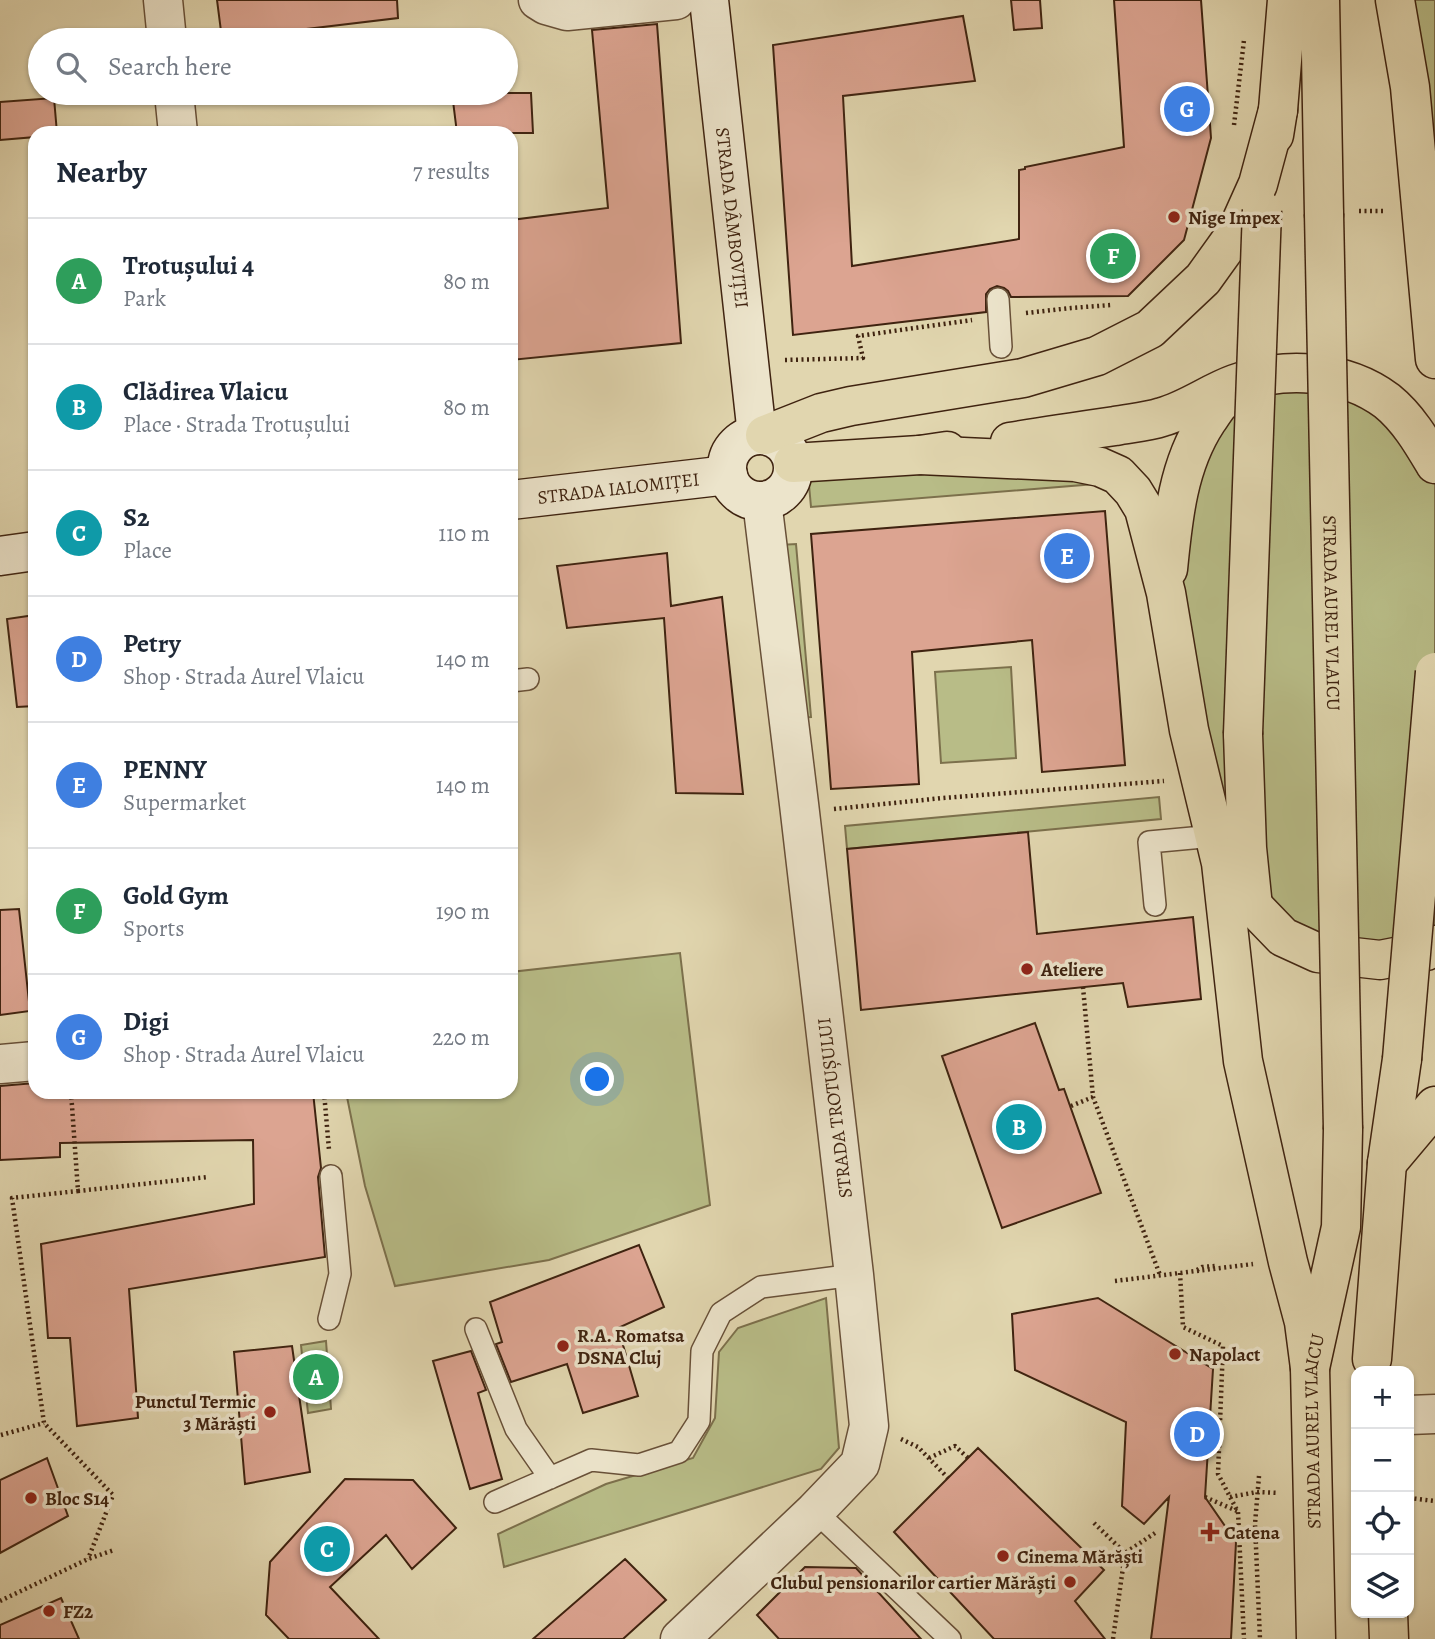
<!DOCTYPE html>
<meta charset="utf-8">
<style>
:root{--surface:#fff;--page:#f2f2f3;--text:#1f2937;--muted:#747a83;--line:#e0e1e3;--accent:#ea580c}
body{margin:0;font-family:Alegreya,serif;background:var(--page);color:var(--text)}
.controls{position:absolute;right:21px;bottom:21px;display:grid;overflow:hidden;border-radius:14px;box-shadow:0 2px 5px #0004}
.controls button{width:63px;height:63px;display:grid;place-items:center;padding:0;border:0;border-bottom:2px solid var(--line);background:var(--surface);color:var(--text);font:35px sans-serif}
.you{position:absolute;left:598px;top:1080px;width:24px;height:24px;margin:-18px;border:5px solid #fff;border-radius:50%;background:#1a73e8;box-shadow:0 0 0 10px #1a73e833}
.badge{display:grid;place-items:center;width:46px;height:46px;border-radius:50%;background:var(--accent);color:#fff;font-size:23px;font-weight:700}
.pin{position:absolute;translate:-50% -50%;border:4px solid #fff;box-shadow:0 2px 7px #0006}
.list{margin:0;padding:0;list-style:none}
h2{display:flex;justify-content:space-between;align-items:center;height:91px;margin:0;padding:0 28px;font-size:30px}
h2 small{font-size:23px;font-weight:400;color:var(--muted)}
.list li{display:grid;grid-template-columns:46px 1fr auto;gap:21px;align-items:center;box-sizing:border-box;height:126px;padding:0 28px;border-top:2px solid var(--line)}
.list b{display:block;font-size:26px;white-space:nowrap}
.list p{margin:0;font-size:23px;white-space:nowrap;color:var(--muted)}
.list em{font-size:23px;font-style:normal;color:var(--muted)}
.icon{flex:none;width:38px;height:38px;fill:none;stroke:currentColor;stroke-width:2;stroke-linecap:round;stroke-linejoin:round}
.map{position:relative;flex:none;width:1435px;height:1639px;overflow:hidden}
.search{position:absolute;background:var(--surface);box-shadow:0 2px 5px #0004;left:28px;top:28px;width:490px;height:77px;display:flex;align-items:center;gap:18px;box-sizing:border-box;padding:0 24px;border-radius:38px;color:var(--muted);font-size:26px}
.panel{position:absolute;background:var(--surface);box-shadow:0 2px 5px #0004;left:28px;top:126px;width:490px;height:973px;border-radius:21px}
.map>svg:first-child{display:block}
</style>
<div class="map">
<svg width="1435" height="1639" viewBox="0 0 1435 1639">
<rect width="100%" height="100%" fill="#e1d6af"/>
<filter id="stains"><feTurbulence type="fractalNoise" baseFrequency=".00286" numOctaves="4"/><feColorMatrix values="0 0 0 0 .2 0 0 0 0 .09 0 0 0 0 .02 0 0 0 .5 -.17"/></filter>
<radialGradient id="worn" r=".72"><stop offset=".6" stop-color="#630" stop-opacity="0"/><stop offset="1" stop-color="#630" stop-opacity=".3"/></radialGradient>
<!-- green -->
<path fill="#b8bc87" stroke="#7c704c" stroke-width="2" d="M 1410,0 L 1435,0 L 1435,156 Z
M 1286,381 L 1385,411 L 1435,483 L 1435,933 L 1405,948 L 1313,942 L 1227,859 L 1174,595 L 1184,493 L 1245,394 Z
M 808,474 L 1094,474 L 1095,484 L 811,507 Z
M 796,544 L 811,717 L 795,718 L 780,545 Z
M 1011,667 L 1016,758 L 941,763 L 935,672 Z
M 1159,797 L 1161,819 L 847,849 L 845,826 Z
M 680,953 L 710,1205 L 549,1260 L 395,1286 L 365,1186 L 346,1092 L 511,1092 L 511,972 Z
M 826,1298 L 839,1448 L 821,1469 L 504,1567 L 498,1534 L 606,1484 L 693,1458 L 715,1418 L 719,1352 L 738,1328 Z
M 326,1341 L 331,1409 L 308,1413 L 301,1345 Z"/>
<!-- building -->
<path fill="#dca491" stroke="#3f2310" stroke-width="2" d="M 217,0 L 397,0 L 398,18 L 222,39 Z
M 1011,0 L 1040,0 L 1042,28 L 1014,30 Z
M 1114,0 L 1201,0 L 1211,138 L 1184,240 L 1128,296 L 1011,297 L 1008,291 L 1004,288 L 997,286 L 990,289 L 986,294 L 986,312 L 793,335 L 773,45 L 963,16 L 975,81 L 843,96 L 852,266 L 1019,239 L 1019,170 L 1025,169 L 1025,167 L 1124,147 Z
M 657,24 L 681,343 L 511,360 L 511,220 L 608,208 L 592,30 Z
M 452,93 L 531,93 L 533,133 L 457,133 Z
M 54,98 L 57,133 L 35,133 L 35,137 L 0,140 L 0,102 Z
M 1105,511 L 1125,765 L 1042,772 L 1032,640 L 912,652 L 919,784 L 831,789 L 811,534 Z
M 667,553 L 671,606 L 722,597 L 743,794 L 676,793 L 664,618 L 567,628 L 557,566 Z
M 35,615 L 35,706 L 17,707 L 7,619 Z
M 1028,832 L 1037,934 L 1193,917 L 1201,999 L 1128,1007 L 1123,983 L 861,1010 L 847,849 Z
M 19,909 L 30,1011 L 0,1015 L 0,910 Z
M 1035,1023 L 1059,1090 L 1064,1089 L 1101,1193 L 1002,1228 L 942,1056 Z
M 35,1083 L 35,1092 L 313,1092 L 321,1168 L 318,1177 L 325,1257 L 129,1289 L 138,1418 L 77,1426 L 70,1338 L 48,1338 L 41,1244 L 254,1204 L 253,1140 L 60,1143 L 60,1157 L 0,1160 L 0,1086 Z
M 639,1245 L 664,1307 L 618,1328 L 638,1396 L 583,1413 L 567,1364 L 511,1382 L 496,1344 L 502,1342 L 490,1302 Z
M 1098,1298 L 1213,1369 L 1205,1497 L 1236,1542 L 1231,1639 L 1151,1639 L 1169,1497 L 1144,1524 L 1122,1506 L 1126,1422 L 1015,1370 L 1012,1314 Z
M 292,1346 L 310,1472 L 245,1484 L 234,1352 Z
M 471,1351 L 486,1390 L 478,1393 L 502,1479 L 470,1489 L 433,1361 Z
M 978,1448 L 1104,1570 L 1075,1601 L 1105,1639 L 994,1639 L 894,1532 Z
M 47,1458 L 68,1516 L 0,1553 L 0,1480 Z
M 345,1479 L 413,1480 L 456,1528 L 412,1569 L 386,1535 L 330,1587 L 379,1639 L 289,1639 L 266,1615 L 270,1562 Z
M 625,1559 L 666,1600 L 623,1639 L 533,1639 Z
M 805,1567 L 856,1568 L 921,1639 L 779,1639 L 757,1615 Z
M 61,1598 L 79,1639 L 0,1639 L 0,1625 Z"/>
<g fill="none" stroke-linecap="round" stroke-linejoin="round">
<!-- lane casing -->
<g stroke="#685038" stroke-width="24">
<path id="lane" d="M 998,299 L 1001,347
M 511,681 L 528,679
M 1155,905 L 1149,842 L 1214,836
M 329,1319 L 340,1274 L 331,1176
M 476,1329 L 516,1429 L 550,1478
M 495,1502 L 591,1460 L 639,1465 L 679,1452 L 699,1421 L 702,1351 L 721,1313 L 761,1287 L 854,1275
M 815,1511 L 950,1639"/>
</g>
<!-- street casing -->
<g stroke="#685038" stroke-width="41">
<path id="street" d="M 163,0 L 167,40
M 538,0 L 546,5 L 567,11 L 676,0
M 174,93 L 178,133
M 0,1064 L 35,1061
M 1409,1415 L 1435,1414
M 680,1639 L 815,1511 L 860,1464 L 869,1426 L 854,1275 L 799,804 L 762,501"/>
</g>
<!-- secondary casing -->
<g stroke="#3f2310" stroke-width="41">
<g id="secondary">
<path id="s1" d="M 709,0 L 757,435"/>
<circle cx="760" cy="468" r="33"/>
<path id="s2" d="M 511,500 L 728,475"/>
<path d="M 0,556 L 35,551"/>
</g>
</g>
<!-- primary casing -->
<g stroke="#3f2310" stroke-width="41">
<g id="primary">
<path d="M 1320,0 L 1324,214"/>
<path d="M 1395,0 L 1410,87 L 1435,359"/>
<path d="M 1274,135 L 1278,110 L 1287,0"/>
<path d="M 765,435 L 821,413 L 851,406 L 1023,378 L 1097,356 L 1150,329 L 1203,279 L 1236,233 L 1258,184 L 1278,110"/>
<path d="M 1010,442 C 1045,436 1080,431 1115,426 C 1131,423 1147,422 1162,417 C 1188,410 1210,393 1235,384 C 1284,366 1344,369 1387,401 C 1408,418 1422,442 1435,464"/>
<path d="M 920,455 L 1075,462 L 1100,467 L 1118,475 L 1133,491 L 1144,509 L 1166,593 L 1189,730 L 1221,863 L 1243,1061 L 1288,1262 L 1304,1322 L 1310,1368"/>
<path d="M 793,463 L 920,455 L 947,451"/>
<path d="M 1168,569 C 1173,518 1178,465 1207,421 C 1211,416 1215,408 1220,403 C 1225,398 1232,394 1238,390"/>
<path d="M 1243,734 L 1247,848 L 1253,907"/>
<path d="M 1222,864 L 1254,907 L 1283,937 L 1318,953 L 1380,960 L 1426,951 L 1435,945"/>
<path d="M 1387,1163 L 1435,1106"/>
<path d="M 1372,1359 L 1387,1163 L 1402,1059"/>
<path d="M 1388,1613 L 1389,1639"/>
<path id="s3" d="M 1316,1639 L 1310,1368 L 1341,1227 L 1343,1129"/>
</g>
</g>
<!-- path -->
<path stroke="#3f2310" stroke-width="4.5" stroke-dasharray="2 3.5" stroke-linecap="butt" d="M 1234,125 L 1244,40
M 1359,211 L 1384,211
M 1026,313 L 1071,308 L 1111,305
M 785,360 L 863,358 L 858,336 L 972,320
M 834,809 L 943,798 L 1164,781
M 1083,987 L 1093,1097 L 1160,1275
M 71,1092 L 78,1191 L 12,1198 L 44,1423 L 113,1495 L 88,1559
M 324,1092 L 329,1150
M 1071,1106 L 1093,1097
M 78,1191 L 208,1177
M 1197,1270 L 1202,1267 L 1215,1266
M 1180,1273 L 1183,1327 L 1223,1346 L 1218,1474 L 1238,1512 L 1244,1639
M 1115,1281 L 1253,1264
M 1,1435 L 44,1423
M 901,1439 L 918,1447 L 948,1478
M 929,1458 L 955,1446 L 968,1458
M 1259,1476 L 1255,1524 L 1260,1639
M 1205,1497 L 1237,1511
M 1230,1497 L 1257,1492 L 1279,1493
M 1409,1498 L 1435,1501
M 1094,1523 L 1125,1553
M 0,1601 L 88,1559 L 114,1550
M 1113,1639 L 1125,1553 L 1155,1533"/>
<!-- lane -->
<use href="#lane" stroke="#ece4cb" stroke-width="21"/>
<!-- street -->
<use href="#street" stroke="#ece4cb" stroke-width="38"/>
<!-- secondary -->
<use href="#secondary" stroke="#ece4cb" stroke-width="38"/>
<!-- primary -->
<use href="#primary" stroke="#e1d6af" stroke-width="38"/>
<!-- primary-bridge casing -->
<g stroke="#3f2310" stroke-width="41" stroke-linecap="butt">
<g id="primary-bridge">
<path id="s4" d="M 1324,214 L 1343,1129"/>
<path d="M 1243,734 L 1262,210"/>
<path d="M 1402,1059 L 1435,672"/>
</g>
</g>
<!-- primary-bridge -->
<use href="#primary-bridge" stroke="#e1d6af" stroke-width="38"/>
</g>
<!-- markers -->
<g fill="#8f2418" stroke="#ece4cb" stroke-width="2.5">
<circle cx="1174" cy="217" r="7"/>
<circle cx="1027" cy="969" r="7"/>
<circle cx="563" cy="1346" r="7"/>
<circle cx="1175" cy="1354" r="7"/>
<circle cx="270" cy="1412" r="7"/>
<circle cx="31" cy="1498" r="7"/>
<path d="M1206.5 1521.5h7v7h7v7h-7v7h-7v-7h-7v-7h7z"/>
<circle cx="1003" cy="1556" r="7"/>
<circle cx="1070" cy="1582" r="7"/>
<circle cx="49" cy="1611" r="7"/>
</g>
<g text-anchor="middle" stroke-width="7" stroke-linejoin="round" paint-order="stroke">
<!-- poi labels -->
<g font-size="19" font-weight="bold" fill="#3f2310" stroke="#ece4cb" text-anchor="start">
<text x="1188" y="224">Nige Impex</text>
<text x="1041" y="976">Ateliere</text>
<text x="577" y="1342">R.A. Romatsa<tspan x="577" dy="22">DSNA Cluj</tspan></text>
<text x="1189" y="1361">Napolact</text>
<text x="256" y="1408" text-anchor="end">Punctul Termic<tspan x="256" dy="22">3 Mărăști</tspan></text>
<text x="45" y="1505">Bloc S14</text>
<text x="1224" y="1539">Catena</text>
<text x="1017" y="1563">Cinema Mărăști</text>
<text x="1056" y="1589" text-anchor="end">Clubul pensionarilor cartier Mărăști</text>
<text x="63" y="1618">FZ2</text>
</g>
<!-- street labels -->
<g font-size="19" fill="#3f2310" stroke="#ece4cb">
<text dy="7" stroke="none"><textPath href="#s1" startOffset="219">STRADA DÂMBOVIȚEI</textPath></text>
<text dy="7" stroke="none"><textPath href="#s2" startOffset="108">STRADA IALOMIȚEI</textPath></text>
<text dy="7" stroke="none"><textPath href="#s4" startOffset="399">STRADA AUREL VLAICU</textPath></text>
<text transform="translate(834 1108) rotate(-97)" y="7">STRADA TROTUȘULUI</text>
<text dy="7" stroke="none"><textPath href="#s3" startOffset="208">STRADA AUREL VLAICU</textPath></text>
</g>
</g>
<rect width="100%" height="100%" filter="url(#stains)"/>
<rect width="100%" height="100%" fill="url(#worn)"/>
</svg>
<div class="controls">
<button>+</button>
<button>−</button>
<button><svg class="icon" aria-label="locate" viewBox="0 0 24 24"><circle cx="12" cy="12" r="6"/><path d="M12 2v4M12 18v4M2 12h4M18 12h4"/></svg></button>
<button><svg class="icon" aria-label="layers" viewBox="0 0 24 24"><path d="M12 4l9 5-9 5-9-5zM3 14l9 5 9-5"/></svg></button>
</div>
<div class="you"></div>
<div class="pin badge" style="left:316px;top:1377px;background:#2e9e5b">A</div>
<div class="pin badge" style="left:1019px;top:1127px;background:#0f9aa8">B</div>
<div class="pin badge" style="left:327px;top:1549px;background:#0f9aa8">C</div>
<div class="pin badge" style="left:1197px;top:1434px;background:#3f7fe0">D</div>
<div class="pin badge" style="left:1067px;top:556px;background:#3f7fe0">E</div>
<div class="pin badge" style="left:1113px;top:256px;background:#2e9e5b">F</div>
<div class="pin badge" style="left:1187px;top:109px;background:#3f7fe0">G</div>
<div class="search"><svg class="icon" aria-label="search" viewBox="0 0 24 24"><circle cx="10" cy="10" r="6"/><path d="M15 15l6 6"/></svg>Search here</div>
<section class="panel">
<h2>Nearby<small>7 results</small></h2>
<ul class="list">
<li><span class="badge" style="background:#2e9e5b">A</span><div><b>Trotușului 4</b><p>Park</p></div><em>80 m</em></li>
<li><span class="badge" style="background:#0f9aa8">B</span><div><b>Clădirea Vlaicu</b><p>Place · Strada Trotușului</p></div><em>80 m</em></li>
<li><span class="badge" style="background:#0f9aa8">C</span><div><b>S2</b><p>Place</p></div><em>110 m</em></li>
<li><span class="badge" style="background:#3f7fe0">D</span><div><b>Petry</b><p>Shop · Strada Aurel Vlaicu</p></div><em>140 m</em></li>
<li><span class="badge" style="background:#3f7fe0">E</span><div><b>PENNY</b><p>Supermarket</p></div><em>140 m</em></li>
<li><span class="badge" style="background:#2e9e5b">F</span><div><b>Gold Gym</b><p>Sports</p></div><em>190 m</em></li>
<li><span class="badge" style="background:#3f7fe0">G</span><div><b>Digi</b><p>Shop · Strada Aurel Vlaicu</p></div><em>220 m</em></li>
</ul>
</section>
</div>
